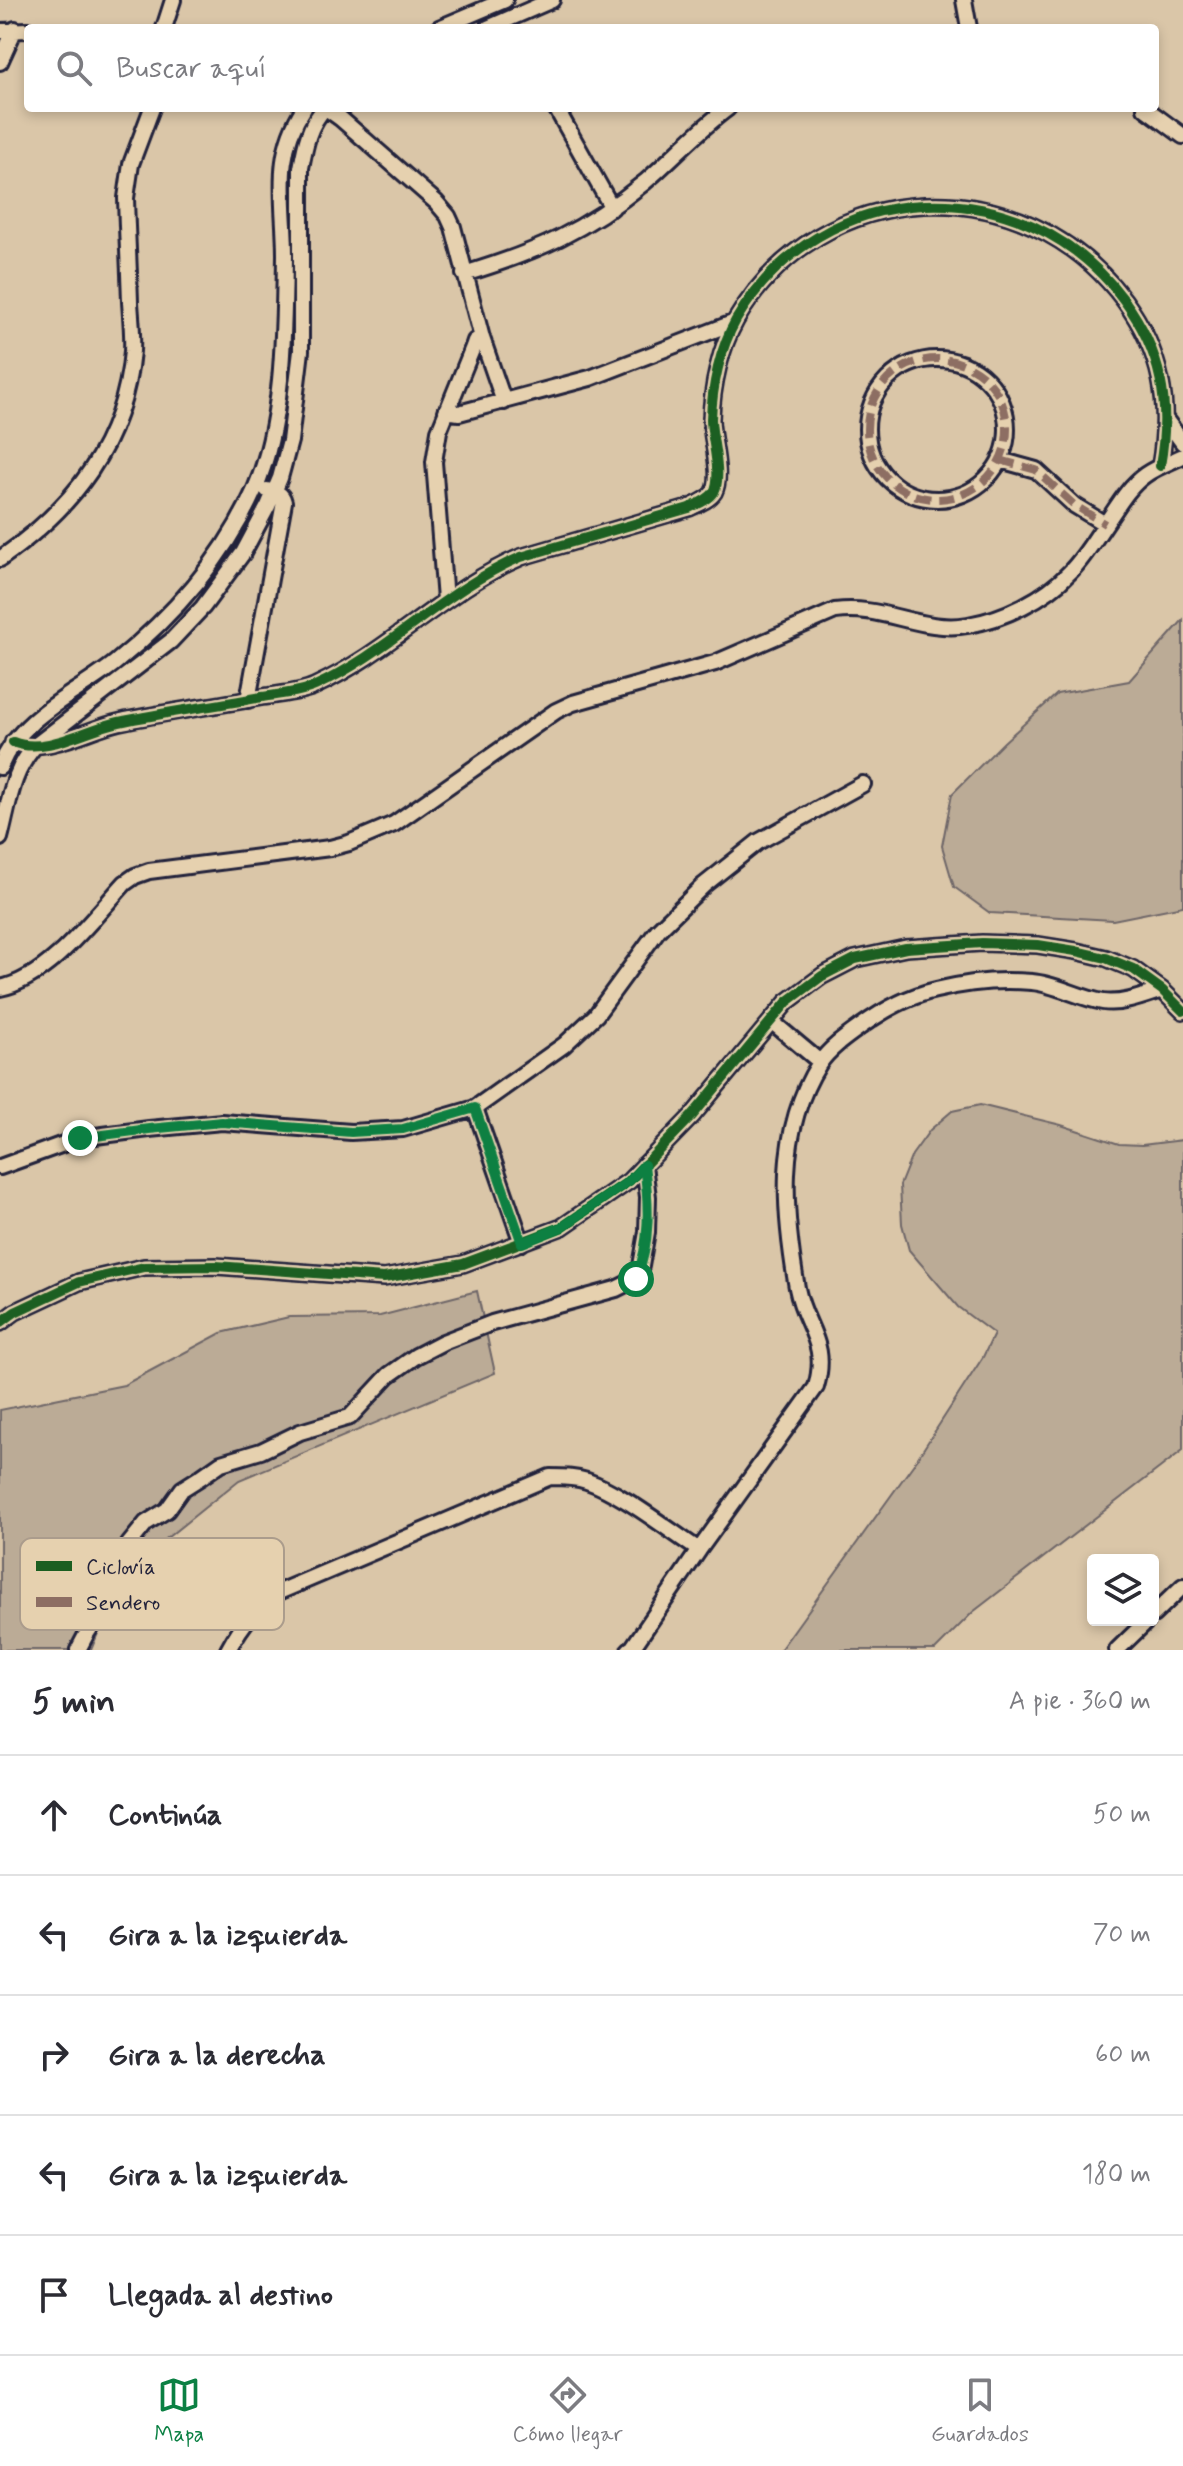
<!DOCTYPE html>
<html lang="es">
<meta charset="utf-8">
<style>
:root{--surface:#fff;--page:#f7f7f7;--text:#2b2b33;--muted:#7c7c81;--line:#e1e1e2;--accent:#0b8043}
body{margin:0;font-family:Mynerve,sans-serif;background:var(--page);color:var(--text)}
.controls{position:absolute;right:24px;bottom:24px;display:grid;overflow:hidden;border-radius:8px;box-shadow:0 4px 12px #0003}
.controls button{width:72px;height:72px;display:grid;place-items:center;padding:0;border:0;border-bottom:2px solid var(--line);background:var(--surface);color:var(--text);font:40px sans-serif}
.stop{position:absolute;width:24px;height:24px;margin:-18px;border:6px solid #0b8043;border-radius:50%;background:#fff}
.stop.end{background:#0b8043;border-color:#fff;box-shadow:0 2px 8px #0008}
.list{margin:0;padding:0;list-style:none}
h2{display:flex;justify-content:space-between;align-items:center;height:104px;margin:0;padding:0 32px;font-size:34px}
h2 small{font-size:26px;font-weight:400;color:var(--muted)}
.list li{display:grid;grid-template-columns:52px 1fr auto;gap:24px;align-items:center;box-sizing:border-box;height:120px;padding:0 32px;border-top:2px solid var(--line)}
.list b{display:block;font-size:30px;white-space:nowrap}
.list em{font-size:26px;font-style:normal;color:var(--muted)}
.icon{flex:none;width:44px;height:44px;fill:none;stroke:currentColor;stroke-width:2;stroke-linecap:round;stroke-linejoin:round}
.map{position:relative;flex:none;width:1183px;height:1650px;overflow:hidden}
.search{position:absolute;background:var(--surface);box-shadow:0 4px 12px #0003;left:24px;right:24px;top:24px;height:88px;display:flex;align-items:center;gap:20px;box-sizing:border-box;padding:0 28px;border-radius:8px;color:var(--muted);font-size:30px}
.sheet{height:704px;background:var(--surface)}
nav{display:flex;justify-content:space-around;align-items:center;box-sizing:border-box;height:112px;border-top:2px solid var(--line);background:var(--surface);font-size:22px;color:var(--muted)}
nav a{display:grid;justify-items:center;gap:4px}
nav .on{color:var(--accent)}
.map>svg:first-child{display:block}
</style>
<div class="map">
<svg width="1183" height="1650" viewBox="0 0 1183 1650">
<rect width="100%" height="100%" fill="#dac6a8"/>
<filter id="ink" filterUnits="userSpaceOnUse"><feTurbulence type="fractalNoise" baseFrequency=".0125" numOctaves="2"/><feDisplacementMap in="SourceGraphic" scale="16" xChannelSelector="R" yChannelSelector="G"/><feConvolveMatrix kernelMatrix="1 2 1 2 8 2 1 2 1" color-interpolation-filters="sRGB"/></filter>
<g filter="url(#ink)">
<!-- green -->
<path fill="#bbab96" stroke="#6e6668" stroke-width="2" d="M 1183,620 L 1183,906 L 1113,920 L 990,913 L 954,887 L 942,846 L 952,794 L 1004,742 L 1057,694 L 1129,681 Z
M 980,1105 L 1061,1125 L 1119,1144 L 1142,1145 L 1183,1140 L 1183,1450 L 973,1612 L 935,1650 L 780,1650 L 913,1465 L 983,1357 L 994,1334 L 958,1307 L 909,1250 L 902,1224 L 900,1185 L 912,1155 L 930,1130 L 952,1111 Z
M 477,1291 L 495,1373 L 239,1480 L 152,1550 L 101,1626 L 91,1650 L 0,1650 L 0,1410 L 124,1385 L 221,1333 L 289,1317 L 380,1316 Z"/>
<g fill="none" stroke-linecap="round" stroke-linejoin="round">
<!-- street casing -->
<g stroke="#22223b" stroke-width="20">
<path id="street" d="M 964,0 L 969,28
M 164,28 L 173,0
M 439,28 L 505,0
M 488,28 L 552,0
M 0,31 L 28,30
M 0,62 L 15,29
M 326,108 L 340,118 L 436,202 L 448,216 L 453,227 L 482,338 L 504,402
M 556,108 L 612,208
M 1145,108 L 1183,136
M 464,274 C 537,252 585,231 645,182 C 673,158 698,130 728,108
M867 429a70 70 0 1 1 140 0a70 70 0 1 1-140 0Z
M 446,411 L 459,413 L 590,378 L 735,322
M 1166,420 L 1183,443
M 1000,460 L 1036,470 L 1074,505 L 1105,524
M 0,559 C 74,507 124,444 132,351 C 133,335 131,318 130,302 C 129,267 127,233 126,198 L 131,164 L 152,108
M 445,600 L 434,462 L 439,431 L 473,347 L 475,341 L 482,338
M 248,700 L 284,502 C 282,493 276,492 267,490
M 13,742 C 46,755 86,729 119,722 C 166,712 214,706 262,697 C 279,694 300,693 315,686 C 389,652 446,589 521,557 L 689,508 C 697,504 709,500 714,492 C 723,476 711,438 711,419 C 712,387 720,348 736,320 C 821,174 1024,166 1124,300 C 1162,352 1171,404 1160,466
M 0,767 C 20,716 75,695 115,663 C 174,615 224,559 255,489 C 284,422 284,329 285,255 C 285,202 272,156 304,108
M 0,838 C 9,804 11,772 36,745 L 171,641 L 203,607 L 243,553 L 268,506 L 280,478 L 290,441 L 301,351 L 301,168 C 305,146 309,124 325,108
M 0,988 C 48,979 93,918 125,883 L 135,876 L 149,871 L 330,848 L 349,843 L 394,824 L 556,711 L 573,703 L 715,663 L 835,611 C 882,604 921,633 968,625 C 1003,619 1045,599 1070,572 C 1084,558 1095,539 1106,523 C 1118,506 1128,487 1145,475 C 1156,467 1170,462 1183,456
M 771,1021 L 820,1062
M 475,1108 L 522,1243
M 0,1167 L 80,1138 L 149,1129 L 222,1122 L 351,1132 L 403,1129 L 475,1108 L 564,1045 L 596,1015 L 658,930 L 704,885 L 758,842 L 863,784
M 0,1323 L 15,1312 L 79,1282 L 144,1267 L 216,1266 L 384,1278 L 463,1264 L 562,1227 L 629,1181 L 692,1116 L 787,1002 L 822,976 L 855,959 L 906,948 L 982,943 L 1038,945 L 1076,951 L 1106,958 L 1133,969 L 1162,990 L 1183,1011
M 1153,1615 L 1183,1586
M 78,1650 L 87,1633 L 113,1594 L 129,1544 L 146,1523 L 167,1510 L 182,1489 L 201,1477 L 221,1463 L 261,1451 L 300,1432 L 350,1417 L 389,1375 L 416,1356 L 443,1342 L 492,1323 L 616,1289 L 636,1279 L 641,1266 L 647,1232 L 648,1197 L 644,1165
M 228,1650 C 243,1622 255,1608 281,1591 L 550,1477 C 563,1477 575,1477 587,1481 C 622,1493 667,1529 699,1550
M 629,1650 L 633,1647 L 699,1550 L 816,1387 C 829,1341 805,1329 797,1288 C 784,1213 776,1132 819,1064 C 829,1049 846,1037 860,1027 C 882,1011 909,996 936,990 C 968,982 999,979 1032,982 C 1056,984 1079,998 1103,1002 C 1121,1005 1144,996 1162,990
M 1117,1650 L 1148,1620"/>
</g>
<!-- street -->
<use href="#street" stroke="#e6d1af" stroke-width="14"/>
<!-- quiet -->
<path stroke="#8d6e63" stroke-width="8" stroke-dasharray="16 8" stroke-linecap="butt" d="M867 429a70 70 0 1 1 140 0a70 70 0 1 1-140 0Z
M 1000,460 L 1036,470 L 1074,505 L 1105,524"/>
<!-- cycleway casing -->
<g stroke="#e6d1af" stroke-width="15">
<path id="cycleway" d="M 13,742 C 46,755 86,729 119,722 C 166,712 214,706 262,697 C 279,694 300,693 315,686 C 389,652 446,589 521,557 L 689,508 C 697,504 709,500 714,492 C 723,476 711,438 711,419 C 712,387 720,348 736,320 C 821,174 1024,166 1124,300 C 1162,352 1171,404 1160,466
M 0,1323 L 15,1312 L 79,1282 L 144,1267 L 216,1266 L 384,1278 L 463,1264 L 562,1227 L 629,1181 L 692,1116 L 787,1002 L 822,976 L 855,959 L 906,948 L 982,943 L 1038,945 L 1076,951 L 1106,958 L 1133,969 L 1162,990 L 1183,1011"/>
</g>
<!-- cycleway -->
<use href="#cycleway" stroke="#1b5e20" stroke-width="10"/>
</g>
</g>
<g fill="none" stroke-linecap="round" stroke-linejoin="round" filter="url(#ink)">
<!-- route -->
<path stroke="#0b8043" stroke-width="10" d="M 80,1138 L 149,1129 L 222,1122 L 351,1132 L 403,1129 L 475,1108 L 522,1243 L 562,1227 L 629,1181 L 644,1165 C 649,1203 651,1243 636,1279"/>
</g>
<!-- legend -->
<rect x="20" y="1538" width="264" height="92" rx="12" fill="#e6d1af" stroke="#ab9c8c" stroke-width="2"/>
<rect x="36" y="1561" width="36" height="10" fill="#1b5e20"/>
<rect x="36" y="1597" width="36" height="10" fill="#8d6e63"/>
<g font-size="22" fill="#22223b">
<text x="86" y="1574">Ciclovía</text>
<text x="86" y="1610">Sendero</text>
</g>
</svg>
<div class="controls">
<button><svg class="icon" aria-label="layers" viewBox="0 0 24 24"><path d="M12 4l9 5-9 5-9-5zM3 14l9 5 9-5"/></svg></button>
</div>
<div class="stop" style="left:636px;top:1279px"></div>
<div class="stop end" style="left:80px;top:1138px"></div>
<div class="search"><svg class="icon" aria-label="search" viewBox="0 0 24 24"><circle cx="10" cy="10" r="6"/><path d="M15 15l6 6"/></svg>Buscar aquí</div>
</div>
<section class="sheet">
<h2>5 min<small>A pie · 360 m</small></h2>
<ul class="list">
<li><svg class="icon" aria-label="ahead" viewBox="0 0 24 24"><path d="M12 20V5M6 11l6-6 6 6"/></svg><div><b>Continúa</b></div><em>50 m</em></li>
<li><svg class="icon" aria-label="left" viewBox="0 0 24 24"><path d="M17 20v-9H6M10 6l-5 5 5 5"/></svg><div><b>Gira a la izquierda</b></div><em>70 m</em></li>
<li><svg class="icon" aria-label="right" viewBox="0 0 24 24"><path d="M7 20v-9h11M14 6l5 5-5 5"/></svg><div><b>Gira a la derecha</b></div><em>60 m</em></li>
<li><svg class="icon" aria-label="left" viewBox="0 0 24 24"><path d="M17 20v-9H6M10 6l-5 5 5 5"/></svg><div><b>Gira a la izquierda</b></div><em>180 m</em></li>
<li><svg class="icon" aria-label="arrive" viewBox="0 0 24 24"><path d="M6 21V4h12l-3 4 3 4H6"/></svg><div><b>Llegada al destino</b></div></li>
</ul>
</section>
<nav>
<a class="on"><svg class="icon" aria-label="map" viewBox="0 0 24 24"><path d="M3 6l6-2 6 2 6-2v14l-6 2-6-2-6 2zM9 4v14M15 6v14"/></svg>Mapa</a>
<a><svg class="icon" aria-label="directions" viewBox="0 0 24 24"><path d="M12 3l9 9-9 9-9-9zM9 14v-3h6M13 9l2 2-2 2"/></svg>Cómo llegar</a>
<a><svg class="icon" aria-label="saved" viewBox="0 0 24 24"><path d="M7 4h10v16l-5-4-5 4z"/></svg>Guardados</a>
</nav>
